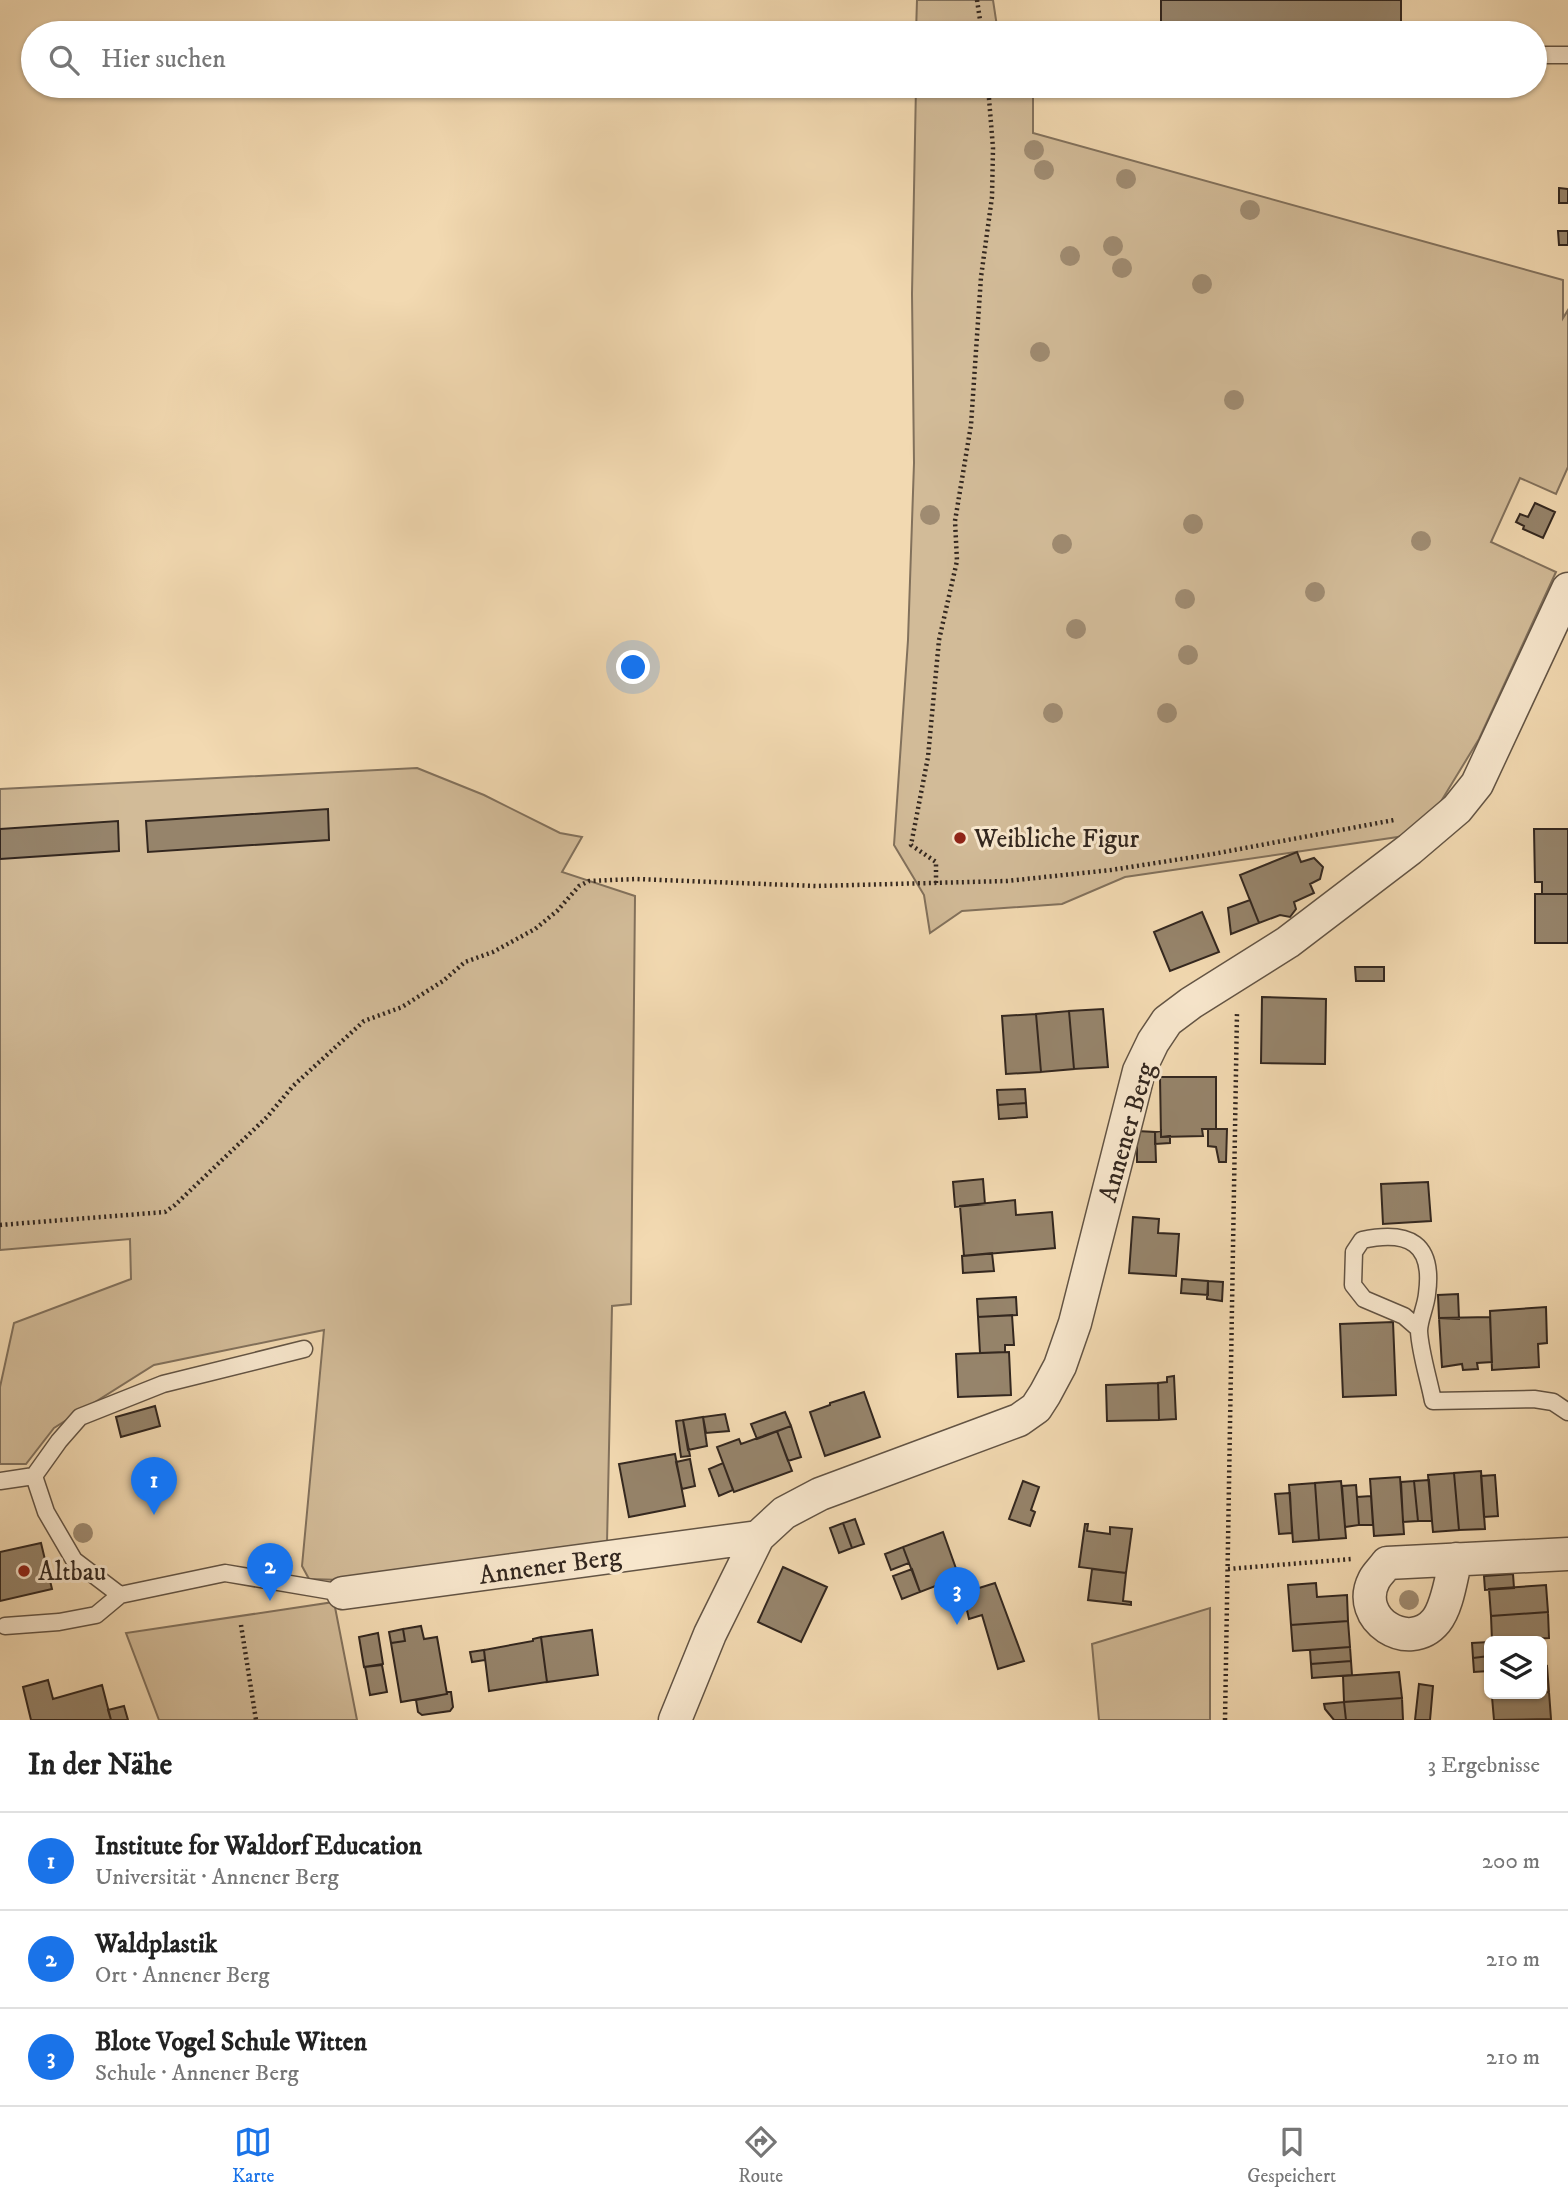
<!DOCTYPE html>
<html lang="de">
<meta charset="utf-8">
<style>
:root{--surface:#fff;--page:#f2f2f2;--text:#222;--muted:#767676;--line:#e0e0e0;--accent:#1a73e8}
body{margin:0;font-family:"IM FELL DW Pica",serif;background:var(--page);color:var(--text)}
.controls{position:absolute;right:21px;bottom:21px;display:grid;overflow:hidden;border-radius:10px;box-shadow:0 2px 5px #0004}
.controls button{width:63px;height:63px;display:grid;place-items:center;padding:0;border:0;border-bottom:2px solid var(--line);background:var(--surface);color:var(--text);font:35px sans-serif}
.you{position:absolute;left:634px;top:668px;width:24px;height:24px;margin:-18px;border:5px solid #fff;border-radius:50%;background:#1a73e8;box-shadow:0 0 0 10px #1a73e833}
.badge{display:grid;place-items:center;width:46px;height:46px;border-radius:50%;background:var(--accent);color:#fff;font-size:23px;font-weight:700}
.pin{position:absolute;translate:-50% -58px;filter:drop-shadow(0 2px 4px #0008)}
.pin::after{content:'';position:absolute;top:37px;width:24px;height:21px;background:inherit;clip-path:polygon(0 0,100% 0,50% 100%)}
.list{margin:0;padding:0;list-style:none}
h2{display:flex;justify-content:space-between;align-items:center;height:91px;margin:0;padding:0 28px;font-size:30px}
h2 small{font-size:23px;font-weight:400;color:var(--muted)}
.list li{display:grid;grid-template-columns:46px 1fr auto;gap:21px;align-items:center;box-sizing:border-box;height:98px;padding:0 28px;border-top:2px solid var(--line)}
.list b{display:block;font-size:26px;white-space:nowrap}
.list p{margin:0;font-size:23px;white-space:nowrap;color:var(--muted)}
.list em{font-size:23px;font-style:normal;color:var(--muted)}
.icon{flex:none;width:38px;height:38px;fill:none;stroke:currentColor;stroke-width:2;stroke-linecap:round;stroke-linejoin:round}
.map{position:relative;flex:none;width:1568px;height:1720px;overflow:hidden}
.search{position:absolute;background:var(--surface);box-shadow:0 2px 5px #0004;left:21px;right:21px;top:21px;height:77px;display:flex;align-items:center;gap:18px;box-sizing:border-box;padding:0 24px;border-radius:38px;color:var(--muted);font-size:26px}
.sheet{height:385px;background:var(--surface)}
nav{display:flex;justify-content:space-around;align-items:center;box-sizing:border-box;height:98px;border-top:2px solid var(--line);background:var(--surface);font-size:19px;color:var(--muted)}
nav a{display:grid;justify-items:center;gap:4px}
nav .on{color:var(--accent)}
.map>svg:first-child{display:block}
</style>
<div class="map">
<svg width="1568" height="1720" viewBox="0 0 1568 1720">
<rect width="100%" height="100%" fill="#f2d9b1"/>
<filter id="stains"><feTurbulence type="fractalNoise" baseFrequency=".00286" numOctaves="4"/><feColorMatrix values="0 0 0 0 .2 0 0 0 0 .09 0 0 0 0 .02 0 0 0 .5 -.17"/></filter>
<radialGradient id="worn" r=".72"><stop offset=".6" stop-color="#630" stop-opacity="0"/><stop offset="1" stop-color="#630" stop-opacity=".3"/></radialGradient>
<!-- green -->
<path fill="#d2bb98" stroke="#82715c" stroke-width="2" d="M 917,0 L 993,0 L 998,33 L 916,33 Z
M 916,86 L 1033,86 L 1033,133 L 1563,280 L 1563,318 L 1568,310 L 1568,467 L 1556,494 L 1520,478 L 1491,542 L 1556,572 L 1479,739 L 1440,803 L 1418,834 L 1125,877 L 1062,904 L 962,911 L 930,933 L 924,895 L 894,845 L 908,640 L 914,463 L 912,294 Z
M 417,768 L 484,795 L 560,833 L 582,837 L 562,872 L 635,896 L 631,1304 L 612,1306 L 607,1543 L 342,1580 L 309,1579 L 302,1566 L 324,1330 L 154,1365 L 54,1428 L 26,1464 L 0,1464 L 0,1387 L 14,1323 L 131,1279 L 130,1239 L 0,1250 L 0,789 Z
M 334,1602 L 357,1720 L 159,1720 L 126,1633 Z
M 1210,1608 L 1210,1720 L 1099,1720 L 1092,1644 Z"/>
<!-- building -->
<path fill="#96846b" stroke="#33271f" stroke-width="2" d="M 1161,0 L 1401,0 L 1401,33 L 1161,33 Z
M 1210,86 L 1330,86 L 1330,94 L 1210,94 Z
M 1559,188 L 1568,189 L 1568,203 L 1559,203 Z
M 1558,231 L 1568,231 L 1568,245 L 1559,245 Z
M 1535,503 L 1555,512 L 1543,538 L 1523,529 L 1524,526 L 1516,522 L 1520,514 L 1528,517 Z
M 328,809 L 329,840 L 148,852 L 146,821 Z
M 118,821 L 119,851 L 0,859 L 0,829 Z
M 1534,829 L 1568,829 L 1568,894 L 1542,894 L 1542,882 L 1535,882 Z
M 1297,852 L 1301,862 L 1314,858 L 1323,867 L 1320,879 L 1310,884 L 1314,893 L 1294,902 L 1296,909 L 1290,917 L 1280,915 L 1259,923 L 1240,875 Z
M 1535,894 L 1568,894 L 1568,943 L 1535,943 Z
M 1250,900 L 1259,923 L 1231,934 L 1228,908 Z
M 1202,912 L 1219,952 L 1170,971 L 1154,932 Z
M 1355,967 L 1384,967 L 1384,981 L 1356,981 Z
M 1262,997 L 1326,999 L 1325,1064 L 1261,1063 Z
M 1103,1009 L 1108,1067 L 1074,1069 L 1069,1011 Z
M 1069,1011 L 1074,1069 L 1041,1072 L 1036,1014 Z
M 1036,1014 L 1041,1072 L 1006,1074 L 1002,1016 Z
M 1160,1077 L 1216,1077 L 1216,1129 L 1202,1129 L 1203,1136 L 1161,1137 Z
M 1025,1089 L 1026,1103 L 998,1105 L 997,1090 Z
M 1026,1103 L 1027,1117 L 999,1119 L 998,1105 Z
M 1208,1129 L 1227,1129 L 1226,1162 L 1219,1162 L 1216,1147 L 1208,1146 Z
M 1137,1131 L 1155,1132 L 1156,1162 L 1137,1162 Z
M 1161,1131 L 1161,1137 L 1170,1136 L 1170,1143 L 1155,1144 L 1155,1132 Z
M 983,1179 L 985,1204 L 955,1207 L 953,1182 Z
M 1428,1182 L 1431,1221 L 1383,1224 L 1381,1184 Z
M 1015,1200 L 1016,1215 L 1052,1212 L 1055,1248 L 964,1256 L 960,1206 Z
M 1133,1217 L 1159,1219 L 1158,1233 L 1179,1234 L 1176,1276 L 1129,1273 Z
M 992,1253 L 994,1271 L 963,1273 L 962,1256 Z
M 1182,1279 L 1208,1281 L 1208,1295 L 1181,1293 Z
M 1208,1281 L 1223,1282 L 1222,1301 L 1207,1299 Z
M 1458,1294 L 1459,1319 L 1439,1318 L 1438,1295 Z
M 1016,1297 L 1017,1315 L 978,1317 L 977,1299 Z
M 1546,1307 L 1547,1343 L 1538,1344 L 1539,1367 L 1492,1370 L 1490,1311 Z
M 1012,1315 L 1014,1345 L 1005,1345 L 1005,1352 L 980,1353 L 978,1317 Z
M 1490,1317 L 1492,1362 L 1477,1363 L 1478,1369 L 1463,1370 L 1462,1364 L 1442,1367 L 1439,1318 Z
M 1393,1322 L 1396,1395 L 1343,1397 L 1340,1324 Z
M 1009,1352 L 1011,1395 L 958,1397 L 956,1354 Z
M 1174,1376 L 1176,1419 L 1159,1420 L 1158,1383 L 1167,1382 L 1167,1377 Z
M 1158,1383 L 1159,1420 L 1107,1421 L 1106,1385 Z
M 864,1392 L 880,1437 L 825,1456 L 810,1412 L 830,1405 L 830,1403 Z
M 155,1406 L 160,1426 L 121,1437 L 116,1417 Z
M 785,1412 L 791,1426 L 757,1439 L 751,1424 Z
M 725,1414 L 729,1431 L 706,1433 L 703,1417 Z
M 703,1417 L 707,1446 L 688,1450 L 683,1420 Z
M 683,1420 L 690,1456 L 681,1457 L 676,1421 Z
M 791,1426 L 801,1457 L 788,1461 L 777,1431 Z
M 777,1431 L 792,1471 L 734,1492 L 717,1447 L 739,1439 L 741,1444 Z
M 675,1454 L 685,1506 L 629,1517 L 619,1464 Z
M 690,1459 L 695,1486 L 682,1489 L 676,1462 Z
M 723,1463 L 733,1490 L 719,1496 L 709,1469 Z
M 1481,1471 L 1485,1529 L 1459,1530 L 1454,1473 Z
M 1454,1473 L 1459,1530 L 1433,1532 L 1428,1475 Z
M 1495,1475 L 1498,1516 L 1484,1517 L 1481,1476 Z
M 1400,1477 L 1404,1534 L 1374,1536 L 1370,1479 Z
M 1429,1480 L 1432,1521 L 1418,1521 L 1414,1481 Z
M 1023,1481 L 1039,1487 L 1031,1510 L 1035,1512 L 1030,1526 L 1009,1519 Z
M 1341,1481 L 1346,1538 L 1319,1540 L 1315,1483 Z
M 1414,1481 L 1418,1521 L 1403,1522 L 1401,1482 Z
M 1315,1483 L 1319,1540 L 1293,1542 L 1289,1485 Z
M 1356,1485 L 1359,1525 L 1345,1527 L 1342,1486 Z
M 1290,1493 L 1292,1533 L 1279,1534 L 1275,1494 Z
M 1371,1496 L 1373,1525 L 1359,1525 L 1357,1497 Z
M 855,1519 L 864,1544 L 852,1548 L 843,1523 Z
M 843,1523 L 852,1548 L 839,1553 L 830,1528 Z
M 1085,1524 L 1088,1524 L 1087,1531 L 1110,1534 L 1110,1527 L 1132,1529 L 1126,1573 L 1079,1567 Z
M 943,1532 L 959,1577 L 920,1592 L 903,1547 Z
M 41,1543 L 52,1589 L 0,1601 L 0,1552 Z
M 903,1547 L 909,1563 L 891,1570 L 885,1554 Z
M 783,1567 L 827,1587 L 801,1642 L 758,1622 Z
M 912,1569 L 920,1592 L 902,1599 L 893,1576 Z
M 1092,1569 L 1126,1573 L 1123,1601 L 1131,1602 L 1131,1605 L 1088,1600 Z
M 1513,1574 L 1514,1588 L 1485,1590 L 1484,1576 Z
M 995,1583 L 1024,1661 L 998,1669 L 982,1615 L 969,1619 L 963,1593 Z
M 1316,1583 L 1317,1597 L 1347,1595 L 1348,1621 L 1291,1625 L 1288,1585 Z
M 1546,1585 L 1548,1612 L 1491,1616 L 1489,1589 Z
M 1548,1612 L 1549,1638 L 1492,1641 L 1491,1616 Z
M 1348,1621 L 1350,1647 L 1293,1651 L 1291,1625 Z
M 421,1626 L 424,1639 L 437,1637 L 447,1694 L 401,1702 L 391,1643 L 405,1641 L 403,1629 Z
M 403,1629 L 405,1641 L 391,1643 L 389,1632 Z
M 592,1630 L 598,1675 L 547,1682 L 541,1637 Z
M 378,1633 L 383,1664 L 364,1667 L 359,1637 Z
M 541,1637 L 547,1682 L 489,1691 L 484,1650 L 533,1641 L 533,1639 Z
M 1489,1642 L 1489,1656 L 1473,1658 L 1472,1643 Z
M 1350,1647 L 1351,1661 L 1311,1664 L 1310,1650 Z
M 484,1650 L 485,1660 L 472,1662 L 470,1652 Z
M 1489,1656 L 1489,1671 L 1474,1672 L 1473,1658 Z
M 1351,1661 L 1352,1675 L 1312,1678 L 1311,1664 Z
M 382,1665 L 387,1692 L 370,1695 L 365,1667 Z
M 1547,1666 L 1549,1692 L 1542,1693 L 1542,1667 Z
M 1399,1672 L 1402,1698 L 1344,1702 L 1343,1676 Z
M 48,1680 L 53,1699 L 102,1685 L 111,1720 L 31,1720 L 23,1687 Z
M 1419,1684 L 1433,1686 L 1430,1720 L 1415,1720 Z
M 447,1692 L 451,1692 L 453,1707 L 450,1711 L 422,1715 L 418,1712 L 416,1700 L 447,1694 Z
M 1549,1692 L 1551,1719 L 1494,1720 L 1492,1697 Z
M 1402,1698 L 1403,1720 L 1346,1720 L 1344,1702 Z
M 1344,1702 L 1346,1720 L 1334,1720 L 1325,1709 L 1324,1704 Z
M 124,1706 L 128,1720 L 111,1720 L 108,1710 Z"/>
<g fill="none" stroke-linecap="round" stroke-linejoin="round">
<!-- service casing -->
<g stroke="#635444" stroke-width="19">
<path id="service" d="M 1535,55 L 1568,55
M 1419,1329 L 1404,1316 L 1364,1299 L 1353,1285 L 1354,1252 L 1362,1240 C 1409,1230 1434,1243 1427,1294 C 1426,1306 1419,1320 1419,1331 C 1420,1352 1429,1380 1433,1401 L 1534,1399 L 1553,1402 L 1568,1412
M 34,1476 L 59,1441 L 80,1417 L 163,1384 L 304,1349
M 0,1481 L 34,1476 L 46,1512 L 74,1560 L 120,1595 L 225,1573 L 343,1593
M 5,1626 L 59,1622 L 96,1615 L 120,1595"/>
</g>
<!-- minor casing -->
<g stroke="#635444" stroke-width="35">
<path id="minor" d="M 1456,1559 C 1451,1577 1448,1606 1436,1621 C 1409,1654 1354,1619 1374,1580 C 1377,1574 1383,1569 1387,1563 L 1568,1554
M 343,1593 L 758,1537
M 675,1720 L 710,1634 L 758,1537 L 784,1513 L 820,1494 L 1019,1420 L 1036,1408 L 1045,1394 L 1060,1366 L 1075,1323 L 1139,1071 L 1153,1042 L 1167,1021 L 1191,1003 L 1288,942 L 1410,849 L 1457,809 L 1477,784 L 1568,589"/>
</g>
<!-- path -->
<path stroke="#33271f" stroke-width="4.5" stroke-dasharray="2 3.5" stroke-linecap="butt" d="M 977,0 L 982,33
M 936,883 L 936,862 L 911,845 L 928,757 L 939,640 L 957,561 L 955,521 L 971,425 L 981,277 L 992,197 L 993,148 L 988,86
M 0,1225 L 165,1212 L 175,1205 L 267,1117 L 293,1086 L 364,1021 L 402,1007 L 443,981 L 465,962 L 493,952 L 535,929 L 557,911 L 579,886 L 589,881 L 636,879 L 816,886 L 1007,881 L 1111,870 L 1213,854 L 1394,820
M 1228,1569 L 1352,1559
M 241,1625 L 256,1720
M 1225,1720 L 1237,1012"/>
<!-- service -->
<use href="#service" stroke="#f7e6cc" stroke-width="16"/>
<!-- minor -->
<use href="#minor" stroke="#f7e6cc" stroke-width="32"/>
</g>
<!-- trees -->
<g fill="#9f8b71">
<circle cx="1034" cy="150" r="10"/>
<circle cx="1044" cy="170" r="10"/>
<circle cx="1126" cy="179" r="10"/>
<circle cx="1250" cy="210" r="10"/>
<circle cx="1113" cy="246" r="10"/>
<circle cx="1070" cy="256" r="10"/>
<circle cx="1122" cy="268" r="10"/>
<circle cx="1202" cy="284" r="10"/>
<circle cx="1040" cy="352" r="10"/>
<circle cx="1234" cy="400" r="10"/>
<circle cx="930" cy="515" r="10"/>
<circle cx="1193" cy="524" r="10"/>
<circle cx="1421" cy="541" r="10"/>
<circle cx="1062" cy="544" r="10"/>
<circle cx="1315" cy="592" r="10"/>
<circle cx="1185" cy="599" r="10"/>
<circle cx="1076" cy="629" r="10"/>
<circle cx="1188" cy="655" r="10"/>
<circle cx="1053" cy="713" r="10"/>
<circle cx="1167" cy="713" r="10"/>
<circle cx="83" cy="1533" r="10"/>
<circle cx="1409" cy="1600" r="10"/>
</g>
<!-- markers -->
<g fill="#8f2418" stroke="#f7e6cc" stroke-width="2.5">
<circle cx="960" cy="838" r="7"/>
<circle cx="24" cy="1571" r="7"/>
</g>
<g text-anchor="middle" stroke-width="6" stroke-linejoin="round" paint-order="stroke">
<!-- poi labels -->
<g font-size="26" fill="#33271f" stroke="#f7e6cc" text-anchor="start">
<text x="974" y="847">Weibliche Figur</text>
<text x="38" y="1580">Altbau</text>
</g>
<!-- street labels -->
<g font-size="26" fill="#33271f" stroke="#f7e6cc">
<text transform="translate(1126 1132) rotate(-74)" y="9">Annener Berg</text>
<text transform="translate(550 1565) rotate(-8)" y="9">Annener Berg</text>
</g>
</g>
<rect width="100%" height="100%" filter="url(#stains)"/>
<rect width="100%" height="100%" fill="url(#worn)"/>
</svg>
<div class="controls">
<button><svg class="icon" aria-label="layers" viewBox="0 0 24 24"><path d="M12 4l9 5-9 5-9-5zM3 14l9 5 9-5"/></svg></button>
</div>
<div class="you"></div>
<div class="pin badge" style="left:154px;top:1515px">1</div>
<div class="pin badge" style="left:270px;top:1601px">2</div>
<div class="pin badge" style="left:957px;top:1625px">3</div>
<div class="search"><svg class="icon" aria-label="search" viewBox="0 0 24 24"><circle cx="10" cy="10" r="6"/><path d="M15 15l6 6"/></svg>Hier suchen</div>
</div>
<section class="sheet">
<h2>In der Nähe<small>3 Ergebnisse</small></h2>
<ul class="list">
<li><span class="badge">1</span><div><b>Institute for Waldorf Education</b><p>Universität · Annener Berg</p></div><em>200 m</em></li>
<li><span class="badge">2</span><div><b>Waldplastik</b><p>Ort · Annener Berg</p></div><em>210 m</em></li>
<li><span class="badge">3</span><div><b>Blote Vogel Schule Witten</b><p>Schule · Annener Berg</p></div><em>210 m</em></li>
</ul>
</section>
<nav>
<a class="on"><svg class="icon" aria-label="map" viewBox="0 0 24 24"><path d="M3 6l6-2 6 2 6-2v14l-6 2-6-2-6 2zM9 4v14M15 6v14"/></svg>Karte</a>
<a><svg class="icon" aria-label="directions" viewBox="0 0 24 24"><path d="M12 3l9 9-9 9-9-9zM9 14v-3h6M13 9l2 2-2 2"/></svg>Route</a>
<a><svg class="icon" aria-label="saved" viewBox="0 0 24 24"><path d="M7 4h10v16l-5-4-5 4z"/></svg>Gespeichert</a>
</nav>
